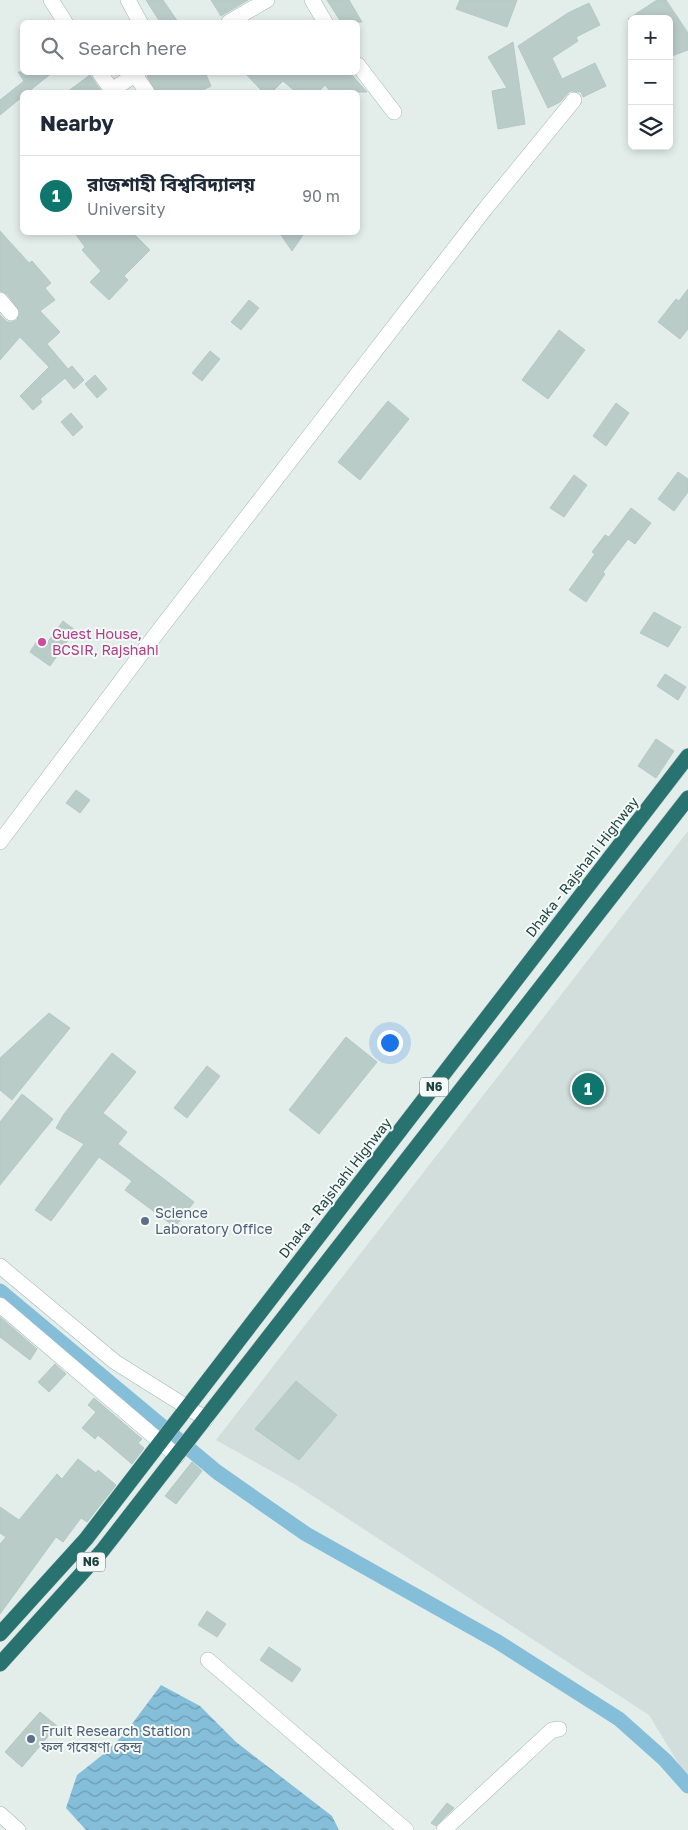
<!DOCTYPE html>
<meta charset="utf-8">
<style>
:root{--surface:#fff;--page:#f2f2f3;--text:#1f2937;--muted:#747a83;--line:#e0e1e3;--accent:#0f766e}
body{margin:0;font-family:"Golos Text","Noto Sans Bengali",sans-serif;background:var(--page);color:var(--text)}
.controls{position:absolute;right:15px;top:15px;display:grid;overflow:hidden;border-radius:8px;box-shadow:0 2px 8px #0003}
.controls button{width:45px;height:45px;display:grid;place-items:center;padding:0;border:0;border-bottom:1px solid var(--line);background:var(--surface);color:var(--text);font:25px sans-serif}
.you{position:absolute;left:389px;top:1042px;width:18px;height:18px;margin:-12px;border:4px solid #fff;border-radius:50%;background:#1a73e8;box-shadow:0 0 0 8px #1a73e833}
.badge{display:grid;place-items:center;width:32px;height:32px;border-radius:50%;background:var(--accent);color:#fff;font-size:16px;font-weight:700}
.pin{position:absolute;translate:-50% -50%;border:2px solid #fff;box-shadow:0 1px 5px #0006}
.list{margin:0;padding:0;list-style:none}
h2{display:flex;justify-content:space-between;align-items:center;height:65px;margin:0;padding:0 20px;font-size:21px}
h2 small{font-size:16px;font-weight:400;color:var(--muted)}
.list li{display:grid;grid-template-columns:32px 1fr auto;gap:15px;align-items:center;box-sizing:border-box;height:80px;padding:0 20px;border-top:1px solid var(--line)}
.list b{display:block;font-size:19px;white-space:nowrap}
.list p{margin:0;font-size:16px;white-space:nowrap;color:var(--muted)}
.list em{font-size:16px;font-style:normal;color:var(--muted)}
.icon{flex:none;width:28px;height:28px;fill:none;stroke:currentColor;stroke-width:2;stroke-linecap:round;stroke-linejoin:round}
.map{position:relative;flex:none;width:688px;height:1830px;overflow:hidden}
.search{position:absolute;background:var(--surface);box-shadow:0 2px 8px #0003;left:20px;top:20px;width:340px;height:55px;display:flex;align-items:center;gap:12px;box-sizing:border-box;padding:0 18px;border-radius:8px;color:var(--muted);font-size:19px}
.panel{position:absolute;background:var(--surface);box-shadow:0 2px 8px #0003;left:20px;top:90px;width:340px;height:145px;border-radius:8px}
.map>svg:first-child{display:block}
</style>
<div class="map">
<svg width="688" height="1830" viewBox="0 0 688 1830">
<defs>
<pattern id="water-waves" width="16" height="10" patternUnits="userSpaceOnUse" patternTransform="scale(1.25)"><rect width="16" height="10" fill="#85bed9"/><path d="M0 5q4-4 8 0t8 0" fill="none" stroke="#6c9cb1"/></pattern>
</defs>
<rect width="100%" height="100%" fill="#e3eeeb"/>
<!-- built -->
<path fill="#d1dedb" d="M 688,831 L 688,1779 L 649,1715 L 296,1485 L 216,1440 Z"/>
<!-- water -->
<path fill="url(#water-waves)" d="M 161,1685 L 200,1706 L 236,1742 L 332,1816 L 339,1830 L 86,1830 L 66,1808 L 77,1775 L 105,1753 L 126,1732 Z"/>
<g fill="none" stroke-linecap="round" stroke-linejoin="round">
<!-- canal -->
<path stroke="#85bed9" stroke-width="15" d="M 0,1291 L 217,1472 L 306,1534 L 498,1642 L 619,1719 L 665,1760 L 688,1786"/>
</g>
<!-- building -->
<path fill="#baccc8" stroke="#b4c9c4" d="M 146,0 L 163,0 L 178,22 L 160,22 Z
M 211,0 L 248,0 L 221,16 Z
M 327,0 L 349,0 L 362,22 L 341,22 Z
M 460,0 L 517,0 L 507,27 L 456,9 Z
M 657,0 L 666,0 L 688,33 L 688,50 L 669,57 L 669,19 L 628,19 Z
M 589,3 L 600,25 L 576,37 L 578,41 L 552,58 L 562,79 L 595,63 L 606,86 L 583,97 L 581,92 L 570,91 L 560,102 L 548,108 L 518,46 L 568,13 Z
M 513,42 L 525,124 L 498,129 L 492,91 L 507,88 L 488,57 Z
M 18,72 L 53,72 L 28,92 L 22,92 L 22,97 L 0,115 L 0,100 L 24,81 Z
M 153,72 L 205,72 L 211,86 L 199,92 L 156,92 L 147,76 Z
M 244,72 L 349,72 L 367,92 L 331,92 L 325,85 L 318,92 L 296,92 L 283,81 L 272,92 L 263,92 Z
M 90,75 L 102,92 L 67,92 Z
M 0,231 L 29,263 L 32,261 L 51,283 L 45,288 L 55,300 L 40,311 L 60,332 L 47,344 L 68,369 L 72,366 L 84,380 L 74,389 L 65,378 L 40,399 L 42,402 L 33,410 L 20,396 L 49,367 L 20,337 L 0,360 L 0,315 L 7,322 L 12,322 L 17,320 L 20,312 L 7,294 L 0,291 Z
M 74,232 L 132,232 L 150,250 L 124,276 L 128,280 L 109,300 L 90,282 L 101,271 L 82,250 L 85,247 Z
M 279,232 L 305,232 L 292,251 Z
M 688,289 L 688,329 L 680,339 L 658,322 L 676,299 L 679,301 Z
M 249,300 L 259,308 L 241,330 L 231,322 Z
M 559,330 L 585,350 L 548,399 L 522,380 Z
M 210,351 L 220,359 L 202,381 L 192,373 Z
M 95,375 L 107,389 L 97,398 L 85,384 Z
M 388,401 L 409,419 L 360,480 L 338,462 Z
M 616,403 L 629,413 L 606,446 L 593,436 Z
M 71,413 L 83,427 L 73,436 L 61,422 Z
M 678,472 L 688,479 L 688,492 L 674,511 L 658,499 Z
M 574,475 L 587,485 L 564,517 L 550,508 Z
M 631,508 L 651,523 L 635,544 L 628,539 L 603,572 L 605,574 L 586,602 L 569,590 L 595,554 L 592,552 L 605,535 L 609,537 Z
M 654,612 L 681,627 L 668,647 L 640,633 Z
M 63,621 L 75,630 L 50,666 L 30,652 L 37,641 L 44,647 Z
M 665,674 L 686,687 L 678,700 L 657,686 Z
M 656,739 L 674,751 L 656,778 L 638,766 Z
M 76,790 L 90,800 L 80,813 L 66,803 Z
M 49,1013 L 70,1028 L 12,1100 L 0,1090 L 0,1058 Z
M 346,1037 L 377,1062 L 319,1134 L 289,1110 Z
M 112,1053 L 136,1072 L 103,1113 L 127,1132 L 118,1144 L 194,1202 L 175,1227 L 125,1190 L 132,1181 L 99,1157 L 51,1221 L 35,1210 L 84,1144 L 56,1128 L 64,1114 Z
M 207,1066 L 220,1076 L 187,1118 L 174,1108 Z
M 22,1094 L 53,1119 L 0,1185 L 0,1122 Z
M 0,1317 L 37,1349 L 30,1360 L 0,1337 Z
M 55,1364 L 66,1374 L 49,1392 L 38,1382 Z
M 296,1381 L 337,1415 L 299,1460 L 255,1429 Z
M 94,1398 L 142,1439 L 138,1443 L 144,1448 L 132,1464 L 98,1435 L 95,1439 L 82,1428 L 96,1412 L 88,1405 Z
M 78,1459 L 96,1473 L 98,1470 L 116,1485 L 87,1522 L 81,1518 L 63,1542 L 56,1537 L 0,1614 L 0,1544 L 6,1537 L 0,1533 L 0,1507 L 19,1520 L 57,1474 L 62,1479 Z
M 192,1462 L 202,1471 L 176,1504 L 165,1496 Z
M 207,1611 L 226,1624 L 217,1637 L 198,1625 Z
M 269,1647 L 301,1669 L 292,1682 L 260,1660 Z
M 40,1712 L 57,1726 L 22,1767 L 5,1752 Z
M 447,1803 L 454,1808 L 436,1826 L 431,1823 Z"/>
<g fill="none" stroke-linecap="round" stroke-linejoin="round">
<!-- minor casing -->
<g stroke="#a5b7b4" stroke-width="16">
<path id="minor" d="M 51,0 L 65,22
M 128,0 L 140,22
M 312,0 L 325,22
M 229,22 L 267,0
M 358,65 L 394,112
M 99,72 L 112,90 L 139,72
M 135,75 L 147,92
M 0,300 L 11,313
M 0,842 L 160,629 L 485,209 L 574,100
M 0,1266 L 115,1362 L 206,1419
M 0,1305 L 177,1456
M 208,1660 L 406,1830
M 0,1814 L 18,1830
M 444,1830 L 552,1730 L 559,1729"/>
</g>
<!-- highway casing -->
<g stroke="#c1cac9" stroke-width="16">
<path id="highway" d="M 0,1634 L 86,1539 L 688,756
M 0,1664 L 102,1551 L 688,798"/>
</g>
<!-- minor -->
<use href="#minor" stroke="#fff" stroke-width="15"/>
<!-- highway -->
<use href="#highway" stroke="#28726f" stroke-width="15"/>
</g>
<!-- markers -->
<circle fill="#d1479c" stroke="#f4faf8" stroke-width="2" cx="42" cy="642" r="5"/>
<g fill="#5c6f8a" stroke="#f4faf8" stroke-width="2">
<circle cx="145" cy="1221" r="5"/>
<circle cx="31" cy="1739" r="5"/>
</g>
<g text-anchor="middle" stroke-width="4" stroke-linejoin="round" paint-order="stroke">
<!-- shield labels -->
<g fill="#f4faf8" stroke="#607976" stroke-width="1">
<rect x="420" y="1077.5" width="28" height="19" rx="4"/>
<rect x="77" y="1552.5" width="28" height="19" rx="4"/>
</g>
<g font-size="12" font-weight="bold" fill="#20423f">
<text x="434" y="1091">N6</text>
<text x="91" y="1566">N6</text>
</g>
<!-- hotel labels -->
<g font-size="14" fill="#b23c85" stroke="#f4faf8" text-anchor="start">
<text x="52" y="639">Guest House,<tspan x="52" dy="16">BCSIR, Rajshahi</tspan></text>
</g>
<!-- street labels -->
<g font-size="14" fill="#20423f" stroke="#f4faf8">
<text transform="translate(582 867) rotate(-52)" y="5">Dhaka - Rajshahi Highway</text>
<text transform="translate(335 1188) rotate(-52)" y="5">Dhaka - Rajshahi Highway</text>
</g>
<!-- service labels -->
<g font-size="14" fill="#4e5e75" stroke="#f4faf8" text-anchor="start">
<text x="155" y="1218">Science<tspan x="155" dy="16">Laboratory Office</tspan></text>
<text x="41" y="1736">Fruit Research Station<tspan x="41" dy="16">ফল গবেষণা কেন্দ্র</tspan></text>
</g>
</g>
</svg>
<div class="controls">
<button>+</button>
<button>−</button>
<button><svg class="icon" aria-label="layers" viewBox="0 0 24 24"><path d="M12 4l9 5-9 5-9-5zM3 14l9 5 9-5"/></svg></button>
</div>
<div class="you"></div>
<div class="pin badge" style="left:588px;top:1089px">1</div>
<div class="search"><svg class="icon" aria-label="search" viewBox="0 0 24 24"><circle cx="10" cy="10" r="6"/><path d="M15 15l6 6"/></svg>Search here</div>
<section class="panel">
<h2>Nearby<small></small></h2>
<ul class="list">
<li><span class="badge">1</span><div><b>রাজশাহী বিশ্ববিদ্যালয়</b><p>University</p></div><em>90 m</em></li>
</ul>
</section>
</div>
